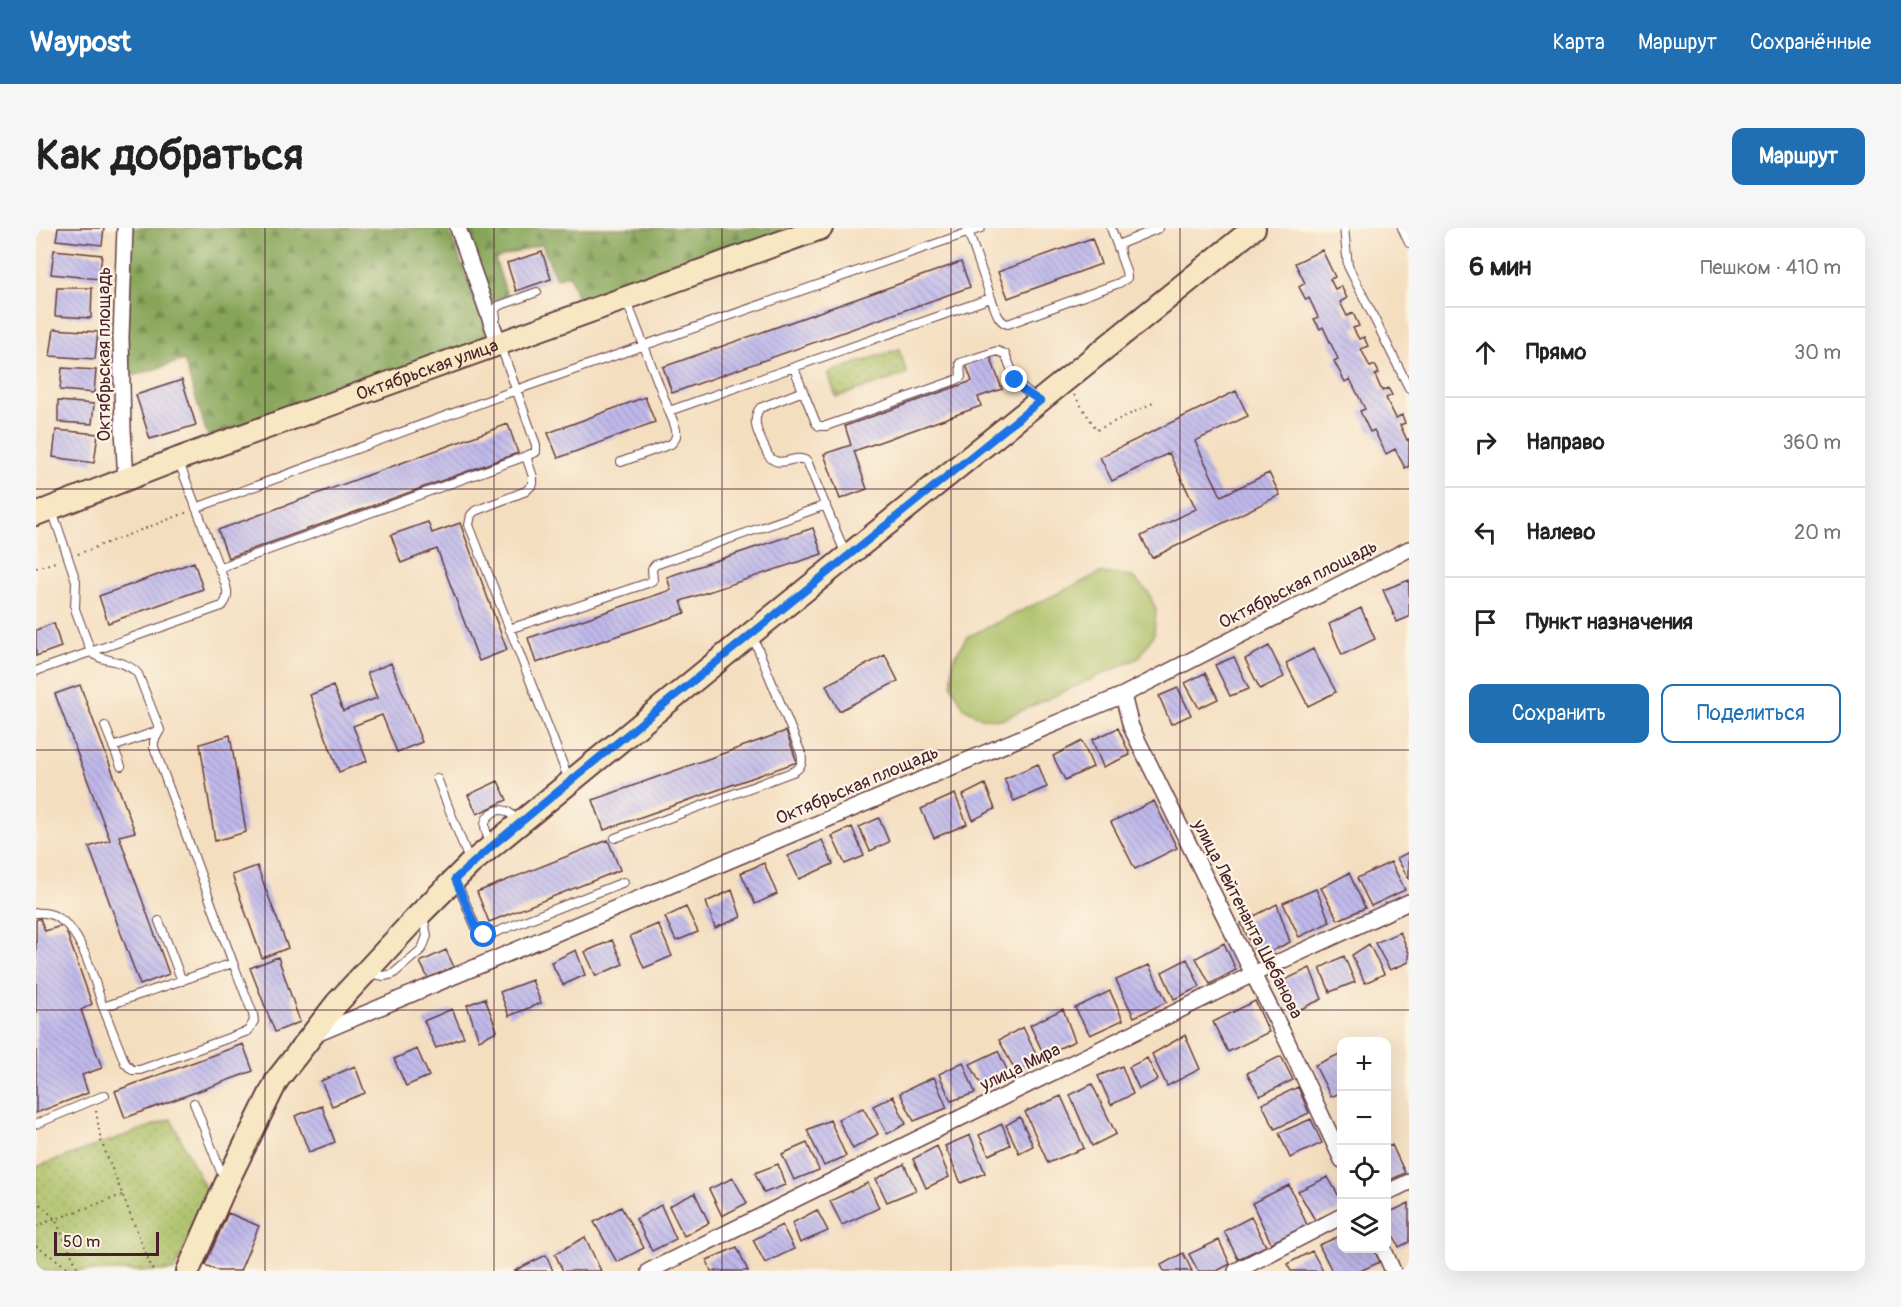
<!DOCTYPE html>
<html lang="ru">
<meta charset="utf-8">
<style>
:root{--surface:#fff;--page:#f6f6f6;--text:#222;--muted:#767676;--line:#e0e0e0;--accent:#1f6fb2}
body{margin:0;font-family:Pangolin,sans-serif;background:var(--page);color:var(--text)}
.controls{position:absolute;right:18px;bottom:18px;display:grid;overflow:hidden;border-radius:12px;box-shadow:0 6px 24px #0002}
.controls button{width:54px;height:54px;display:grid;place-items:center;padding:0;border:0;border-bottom:2px solid var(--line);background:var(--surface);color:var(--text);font:30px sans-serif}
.scale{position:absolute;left:18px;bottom:15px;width:105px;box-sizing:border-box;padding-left:6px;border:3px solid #4a1f2b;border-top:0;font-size:16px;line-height:21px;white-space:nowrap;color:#4a1f2b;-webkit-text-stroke:4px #fcf5e5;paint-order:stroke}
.stop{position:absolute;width:18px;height:18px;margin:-14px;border:4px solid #1a73e8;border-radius:50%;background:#fff}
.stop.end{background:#1a73e8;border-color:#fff;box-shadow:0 2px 6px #0008}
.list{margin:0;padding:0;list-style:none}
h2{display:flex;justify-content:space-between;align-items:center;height:78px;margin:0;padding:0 24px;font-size:26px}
h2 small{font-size:20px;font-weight:400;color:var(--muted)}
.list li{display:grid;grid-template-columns:39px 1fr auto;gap:18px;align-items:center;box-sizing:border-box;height:90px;padding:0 24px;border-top:2px solid var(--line)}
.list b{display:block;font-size:22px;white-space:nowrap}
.list em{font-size:20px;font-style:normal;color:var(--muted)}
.actions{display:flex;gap:12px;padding:18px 24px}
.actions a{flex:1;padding:14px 0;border:2px solid var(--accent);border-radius:12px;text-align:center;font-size:21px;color:var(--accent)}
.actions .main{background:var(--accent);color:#fff}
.icon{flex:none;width:33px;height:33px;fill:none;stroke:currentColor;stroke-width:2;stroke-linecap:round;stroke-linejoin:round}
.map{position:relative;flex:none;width:1373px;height:1043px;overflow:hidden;border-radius:12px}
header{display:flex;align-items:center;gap:36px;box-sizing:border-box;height:84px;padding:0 30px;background:var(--accent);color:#fff}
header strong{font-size:28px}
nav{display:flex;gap:33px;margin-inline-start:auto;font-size:21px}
.intro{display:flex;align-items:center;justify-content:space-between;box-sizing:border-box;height:144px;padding:0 36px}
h1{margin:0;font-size:42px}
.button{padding:15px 27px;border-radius:12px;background:var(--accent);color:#fff;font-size:21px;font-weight:700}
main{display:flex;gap:36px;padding:0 36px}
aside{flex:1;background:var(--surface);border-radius:12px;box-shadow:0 6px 24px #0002}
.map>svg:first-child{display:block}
</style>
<header>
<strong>Waypost</strong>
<nav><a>Карта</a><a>Маршрут</a><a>Сохранённые</a></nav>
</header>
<div class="intro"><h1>Как добраться</h1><a class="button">Маршрут</a></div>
<main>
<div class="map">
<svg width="1373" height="1043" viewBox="0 0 1373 1043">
<defs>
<pattern id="forest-firs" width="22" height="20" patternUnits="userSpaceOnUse" patternTransform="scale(1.5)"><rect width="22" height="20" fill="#86a559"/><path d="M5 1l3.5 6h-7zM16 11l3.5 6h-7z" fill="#70864a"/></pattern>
<pattern id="park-dots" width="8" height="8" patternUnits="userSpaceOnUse" patternTransform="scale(1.5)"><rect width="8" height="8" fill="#a9be63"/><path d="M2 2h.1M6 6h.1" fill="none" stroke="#8c9a52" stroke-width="1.8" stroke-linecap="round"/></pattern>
<pattern id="building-back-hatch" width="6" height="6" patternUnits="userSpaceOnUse" patternTransform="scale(1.5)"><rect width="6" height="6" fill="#c0b9ec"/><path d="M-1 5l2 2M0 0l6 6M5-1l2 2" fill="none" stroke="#9e96bf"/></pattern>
</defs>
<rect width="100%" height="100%" fill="#fcf5e5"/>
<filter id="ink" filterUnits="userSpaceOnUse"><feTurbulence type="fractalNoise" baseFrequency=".0167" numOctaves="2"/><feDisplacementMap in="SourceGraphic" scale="12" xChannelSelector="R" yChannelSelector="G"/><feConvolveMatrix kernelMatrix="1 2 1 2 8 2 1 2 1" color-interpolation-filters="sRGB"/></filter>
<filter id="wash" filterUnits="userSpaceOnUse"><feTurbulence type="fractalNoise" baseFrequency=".008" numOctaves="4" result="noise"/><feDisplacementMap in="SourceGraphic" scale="24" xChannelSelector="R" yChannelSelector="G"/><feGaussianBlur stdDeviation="1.35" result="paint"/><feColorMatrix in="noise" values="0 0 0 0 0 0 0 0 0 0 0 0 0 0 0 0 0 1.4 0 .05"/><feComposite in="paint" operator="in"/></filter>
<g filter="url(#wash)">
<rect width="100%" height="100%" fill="#f4dec0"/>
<!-- grass -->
<path fill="#a9be63" stroke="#7a6e47" stroke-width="1.5" d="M 1064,345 L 1095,348 L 1112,364 L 1120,382 L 1118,406 L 1103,430 L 967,491 L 946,490 L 928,480 L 916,458 L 917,431 L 931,409 Z"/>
<!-- forest -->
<path fill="url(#forest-firs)" stroke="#686242" stroke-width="1.5" d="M 95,0 L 412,0 L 451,103 L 448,112 L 172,209 L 148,132 L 90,150 Z
M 430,0 L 754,0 L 544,76 L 533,46 L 520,51 L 506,16 L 459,31 L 471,68 L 454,73 Z"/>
<!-- park -->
<path fill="url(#park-dots)" stroke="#7a6e47" stroke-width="1.5" d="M 863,121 L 871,146 L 800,169 L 792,145 Z
M 135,891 L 172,966 L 138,1043 L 0,1043 L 0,939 Z"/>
<g id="blocks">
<!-- building -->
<path fill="url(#building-back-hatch)" d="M 22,0 L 68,0 L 66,17 L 20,12 Z
M 1056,10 L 1065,36 L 972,70 L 962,44 Z
M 18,22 L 66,27 L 63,51 L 15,46 Z
M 1286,22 L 1299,49 L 1294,51 L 1299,61 L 1305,58 L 1311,70 L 1304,74 L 1311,88 L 1317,85 L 1323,98 L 1317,100 L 1323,111 L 1328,109 L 1332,118 L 1325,121 L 1334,139 L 1339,137 L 1343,145 L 1339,147 L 1346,163 L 1352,160 L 1356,167 L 1350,170 L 1360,190 L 1366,187 L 1369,195 L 1364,197 L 1371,212 L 1373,211 L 1373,238 L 1369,240 L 1359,221 L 1350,226 L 1338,202 L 1334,204 L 1324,183 L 1329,181 L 1314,151 L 1309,154 L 1298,133 L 1302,131 L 1287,99 L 1284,101 L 1278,91 L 1282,89 L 1273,70 L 1270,72 L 1263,59 L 1269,55 L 1259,35 Z
M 506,24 L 515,51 L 480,63 L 471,35 Z
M 925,34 L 934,59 L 636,165 L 627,139 Z
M 21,60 L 56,60 L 55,90 L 19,88 Z
M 18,101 L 62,104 L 59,131 L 14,128 Z
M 954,128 L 966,161 L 942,169 L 945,178 L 818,223 L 831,261 L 804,271 L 788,226 L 815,217 L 809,198 L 936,153 L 930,137 Z
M 26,140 L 60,142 L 58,165 L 24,162 Z
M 146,152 L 160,197 L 114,211 L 100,167 Z
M 1200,163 L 1212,188 L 1159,213 L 1185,268 L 1233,245 L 1244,267 L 1116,330 L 1105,308 L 1160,281 L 1133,225 L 1076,253 L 1064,229 Z
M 609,169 L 619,194 L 522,230 L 512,205 Z
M 22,173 L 58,176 L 56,196 L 22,194 Z
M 472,196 L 482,225 L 192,330 L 182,302 Z
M 20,202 L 62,206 L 58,235 L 17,229 Z
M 392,294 L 396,305 L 424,295 L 471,422 L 443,433 L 401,321 L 365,335 L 355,307 Z
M 777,300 L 786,326 L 645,373 L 649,385 L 500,435 L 492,410 L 635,362 L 631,349 Z
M 158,334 L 167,361 L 72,395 L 63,368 Z
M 1373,352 L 1373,389 L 1361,394 L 1347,362 Z
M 1325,380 L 1339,411 L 1306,427 L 1293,396 Z
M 18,395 L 25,419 L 0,428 L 0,402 Z
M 1233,418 L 1248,449 L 1224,461 L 1209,431 Z
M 1277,421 L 1300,464 L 1272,478 L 1250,435 Z
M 849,427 L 862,453 L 803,483 L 790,457 Z
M 1198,429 L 1213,461 L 1194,468 L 1179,437 Z
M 355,435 L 386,514 L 361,524 L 346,487 L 317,498 L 331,533 L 303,544 L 274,467 L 297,458 L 307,483 L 341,470 L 331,445 Z
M 1169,445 L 1182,471 L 1163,480 L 1149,455 Z
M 44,457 L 99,604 L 83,608 L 133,746 L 104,757 L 53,619 L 74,612 L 19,466 Z
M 1142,460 L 1155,487 L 1135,496 L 1123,468 Z
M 1082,500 L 1094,527 L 1067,539 L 1056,512 Z
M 750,503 L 761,534 L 568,602 L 557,572 Z
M 194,507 L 210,604 L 179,613 L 164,516 Z
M 1046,513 L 1057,539 L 1029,552 L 1017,528 Z
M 1002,536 L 1011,559 L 978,573 L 968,551 Z
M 462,553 L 471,572 L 441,586 L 432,567 Z
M 949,556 L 959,581 L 937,592 L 927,567 Z
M 919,566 L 931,596 L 898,610 L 885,581 Z
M 1118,573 L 1141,620 L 1099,641 L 1075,594 Z
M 843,590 L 853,614 L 834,623 L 823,599 Z
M 816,599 L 828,628 L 809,636 L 796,608 Z
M 572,612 L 584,642 L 453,694 L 441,664 Z
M 786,612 L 797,636 L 763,651 L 752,628 Z
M 1373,624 L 1373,652 L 1361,630 Z
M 1355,634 L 1369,662 L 1335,678 L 1321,650 Z
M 728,635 L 741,666 L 719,676 L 705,645 Z
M 221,638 L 252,720 L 226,730 L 196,647 Z
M 1313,645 L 1329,680 L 1302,692 L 1285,660 Z
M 1280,661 L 1294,694 L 1263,709 L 1247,675 Z
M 696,662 L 705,689 L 679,700 L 670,674 Z
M 1241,676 L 1254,714 L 1222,730 L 1205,695 Z
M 650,679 L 662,704 L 640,713 L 629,689 Z
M 4,690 L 9,703 L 28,697 L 56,776 L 45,782 L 66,840 L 46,847 L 52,865 L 0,885 L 0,692 Z
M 622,696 L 636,728 L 608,740 L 594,708 Z
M 1364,704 L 1373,725 L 1373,734 L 1354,742 L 1339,715 Z
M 576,712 L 587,736 L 560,748 L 549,724 Z
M 1188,715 L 1200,742 L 1174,756 L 1160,730 Z
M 1333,716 L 1348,746 L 1329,755 L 1316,727 Z
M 410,722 L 418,739 L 392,750 L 384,734 Z
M 540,722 L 549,747 L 527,757 L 515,734 Z
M 1308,728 L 1319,754 L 1294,764 L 1284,740 Z
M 242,729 L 264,794 L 239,804 L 214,740 Z
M 1151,731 L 1164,759 L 1138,771 L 1126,744 Z
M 1113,737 L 1131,774 L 1098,789 L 1080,752 Z
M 1274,740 L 1286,771 L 1254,786 L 1240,756 Z
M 496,752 L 505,775 L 473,788 L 464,764 Z
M 1074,763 L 1087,792 L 1054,807 L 1039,780 Z
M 449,770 L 461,803 L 443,812 L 431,777 Z
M 1219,773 L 1233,804 L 1192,824 L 1177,794 Z
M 416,781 L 428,809 L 400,820 L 388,793 Z
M 1027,781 L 1039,813 L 1008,827 L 994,797 Z
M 987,799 L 1003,833 L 980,844 L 963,812 Z
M 1149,807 L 1164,841 L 1131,858 L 1116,826 Z
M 207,816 L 217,843 L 89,890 L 79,863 Z
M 381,821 L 393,848 L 370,858 L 358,831 Z
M 962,823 L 974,848 L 947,860 L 934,836 Z
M 1306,825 L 1306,864 L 1295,869 L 1279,837 Z
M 1245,828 L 1257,852 L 1224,868 L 1211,845 Z
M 1111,830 L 1122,852 L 1103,861 L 1093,839 Z
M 927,834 L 939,865 L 915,873 L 903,846 Z
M 319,838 L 329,865 L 296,878 L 285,853 Z
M 1086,838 L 1097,866 L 1075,877 L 1062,848 Z
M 898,849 L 911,880 L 878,893 L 864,865 Z
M 1056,856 L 1080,906 L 1056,918 L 1034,867 Z
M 1262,859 L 1273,885 L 1239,901 L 1226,876 Z
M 857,868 L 870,896 L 851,906 L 837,878 Z
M 1025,868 L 1048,920 L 1012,935 L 989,884 Z
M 286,878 L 299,914 L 273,924 L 259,888 Z
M 827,880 L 842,906 L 817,921 L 802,891 Z
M 984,889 L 997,918 L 983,925 L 970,897 Z
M 1275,891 L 1286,915 L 1254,930 L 1243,905 Z
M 794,892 L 810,928 L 788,938 L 771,902 Z
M 966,896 L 974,917 L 953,927 L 943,907 Z
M 934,907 L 949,945 L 925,955 L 909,918 Z
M 771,915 L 783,942 L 758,952 L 746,926 Z
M 1356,917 L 1369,945 L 1350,954 L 1350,920 Z
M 901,918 L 913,949 L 890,960 L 877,931 Z
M 742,936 L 749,957 L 728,965 L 719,945 Z
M 868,936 L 880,962 L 851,974 L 840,951 Z
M 1292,949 L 1306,974 L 1306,981 L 1279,992 L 1262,963 Z
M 697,950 L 711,975 L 686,988 L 673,961 Z
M 832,955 L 843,980 L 806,997 L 794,973 Z
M 1253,957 L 1271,997 L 1235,1015 L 1216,975 Z
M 659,965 L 673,995 L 648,1008 L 633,978 Z
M 1373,975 L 1373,1014 L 1363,1019 L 1350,991 L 1350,986 Z
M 625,977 L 640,1011 L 616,1023 L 600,991 Z
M 585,979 L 608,1020 L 581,1034 L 558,994 Z
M 781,982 L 792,1003 L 764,1015 L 756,995 Z
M 192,985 L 223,998 L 204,1043 L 183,1043 L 169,1037 Z
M 1215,989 L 1230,1018 L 1202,1031 L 1188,1003 Z
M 746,997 L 758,1021 L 729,1035 L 717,1012 Z
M 1306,1007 L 1306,1020 L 1337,1020 L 1344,1034 L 1324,1043 L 1296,1043 L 1283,1017 Z
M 549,1009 L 565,1043 L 527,1043 L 519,1026 Z
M 1183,1012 L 1194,1036 L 1181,1043 L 1162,1043 L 1153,1026 Z
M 701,1019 L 712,1043 L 675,1043 L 671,1032 Z
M 1276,1023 L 1287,1043 L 1255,1043 L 1251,1036 Z
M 1147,1025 L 1156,1043 L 1128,1043 L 1125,1037 Z
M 510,1027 L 517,1043 L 478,1043 Z"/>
</g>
</g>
<g filter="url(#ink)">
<use href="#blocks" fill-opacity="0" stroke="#643c41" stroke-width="1.5"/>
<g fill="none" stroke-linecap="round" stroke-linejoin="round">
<!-- lane casing -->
<g stroke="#643c41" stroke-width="10">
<path id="lane" d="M 931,0 L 955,70
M 1075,0 L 1082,20
M 1308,0 L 1312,38 L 1373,160
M 1366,0 L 1373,15
M 590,71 L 633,183 L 955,70 C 959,79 961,94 972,96 L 1083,55 L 1091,50 C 1091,38 1081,28 1084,16 L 1123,0
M 460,90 L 459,82 L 462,78 L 501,64
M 464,116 L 500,217 L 500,224 L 490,228 L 497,249 L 497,256 L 490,263 L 439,283 L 435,287 L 433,297 L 533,552
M 758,140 L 767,163
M 143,234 L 183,340
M 585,234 L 635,216 C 646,207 637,194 633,183
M 160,280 L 480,162 L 945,0
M 810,327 L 771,233 C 757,225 744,243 732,227 C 726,213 713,194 724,180 L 767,163 L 780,195 L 783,198 L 790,198 L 920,152 L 925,149 L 924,135 L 961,123 L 969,126 L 982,157 L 1001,171
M 473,401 L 612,355 L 617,352 L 616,341 L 619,337 L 790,277
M 0,443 L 186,378 C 197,367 188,353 183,340 L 490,228
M 69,498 L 85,538
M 77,519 L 124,502
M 401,550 L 433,632
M 579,610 L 759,543 C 766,538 767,534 765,525 L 717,409
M 455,617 C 453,611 449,604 449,597 C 449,588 461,579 470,583 C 475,585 478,589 480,594
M 420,653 L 441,702 L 450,708 L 588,654
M 0,685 C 43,680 56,748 67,779 L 197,735 L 118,519 L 118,513 L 124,502 L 102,446 C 87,429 65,435 55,424 L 39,381 L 40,353 L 16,282
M 123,693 L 146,753
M 332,745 L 348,748 L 357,746 L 386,721 L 391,708 L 387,688
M 67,779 L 89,835 L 96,842 L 104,842 L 212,803 L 218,793 L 217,786 L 197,735
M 158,875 L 187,949
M 0,896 L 69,867"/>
</g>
<!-- street casing -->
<g stroke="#643c41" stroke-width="18">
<path id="street" d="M 89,0 L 85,109 L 87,202 L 90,252
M 422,0 L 463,116
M 1087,467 L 1095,499 L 1217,746 L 1251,813 L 1306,932
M 278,807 L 1087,467 L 1373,321
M 1350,965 L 1373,954
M 1347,1020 L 1357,1043
M 613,1043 L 1217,746 L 1373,674
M 1200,1043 L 1306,988"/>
</g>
<!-- secondary casing -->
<g stroke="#643c41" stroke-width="26">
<g id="secondary">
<path id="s1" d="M 0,286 L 142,231 L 785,0"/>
<path d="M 152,1043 L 190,956 L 241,852 L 301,775 L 379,691 L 434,636 L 716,405 L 1218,0"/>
</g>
</g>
<!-- path -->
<path stroke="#643c41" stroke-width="2" stroke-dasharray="1.5 4.5" stroke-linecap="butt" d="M 1038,167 L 1061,202 L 1117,175
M 42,326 L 152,284
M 0,340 L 23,333
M 60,883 L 65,913 L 117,1043
M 0,972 L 19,991 L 43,1043
M 0,998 L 86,967
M 0,1018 L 37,1043"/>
<!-- lane -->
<use href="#lane" stroke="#fff" stroke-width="8"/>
<!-- street -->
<use href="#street" stroke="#fff" stroke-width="15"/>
<!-- secondary -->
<use href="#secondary" stroke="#f7e8c3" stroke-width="22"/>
</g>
</g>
<g fill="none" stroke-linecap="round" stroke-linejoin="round" filter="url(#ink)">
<!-- route -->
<path stroke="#1a73e8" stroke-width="8" d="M 448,707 L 441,702 L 419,651 L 456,618 L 605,495 L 1004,173 L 986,161 L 979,152"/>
</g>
<!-- grid -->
<path fill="none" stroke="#4a1f2b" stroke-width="1.5" stroke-opacity="0.55" d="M 229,0 L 229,1043M 458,0 L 458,1043M 686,0 L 686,1043M 915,0 L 915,1043M 1144,0 L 1144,1043M 0,261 L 1373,261M 0,522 L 1373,522M 0,782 L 1373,782"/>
<g text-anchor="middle" stroke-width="4.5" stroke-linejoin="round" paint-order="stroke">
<!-- street labels -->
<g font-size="18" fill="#4a1f2b" stroke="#fcf5e5">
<text transform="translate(68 126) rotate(-90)" y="6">Октябрьская площадь</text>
<text dy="6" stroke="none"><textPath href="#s1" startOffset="417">Октябрьская улица</textPath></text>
<text transform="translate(1262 356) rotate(-27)" y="6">Октябрьская площадь</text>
<text transform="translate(821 557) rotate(-23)" y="6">Октябрьская площадь</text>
<text transform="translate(1212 691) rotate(63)" y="6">улица Лейтенанта Шебанова</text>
<text transform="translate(984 839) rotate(-26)" y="6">улица Мира</text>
</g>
</g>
</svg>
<div class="controls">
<button>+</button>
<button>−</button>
<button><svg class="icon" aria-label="locate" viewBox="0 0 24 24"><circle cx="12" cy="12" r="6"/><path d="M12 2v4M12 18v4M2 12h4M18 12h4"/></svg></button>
<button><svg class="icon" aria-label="layers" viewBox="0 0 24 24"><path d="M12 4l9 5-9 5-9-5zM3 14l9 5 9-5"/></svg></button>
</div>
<div class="scale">50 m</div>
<div class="stop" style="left:448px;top:707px"></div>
<div class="stop end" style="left:979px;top:152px"></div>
</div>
<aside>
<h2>6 мин<small>Пешком · 410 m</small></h2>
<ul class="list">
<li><svg class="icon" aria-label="ahead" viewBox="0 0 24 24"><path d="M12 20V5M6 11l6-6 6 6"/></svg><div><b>Прямо</b></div><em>30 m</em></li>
<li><svg class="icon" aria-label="right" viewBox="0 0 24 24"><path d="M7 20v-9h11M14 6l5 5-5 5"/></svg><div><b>Направо</b></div><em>360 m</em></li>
<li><svg class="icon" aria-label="left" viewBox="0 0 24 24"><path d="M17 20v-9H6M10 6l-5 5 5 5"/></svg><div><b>Налево</b></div><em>20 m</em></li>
<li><svg class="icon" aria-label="arrive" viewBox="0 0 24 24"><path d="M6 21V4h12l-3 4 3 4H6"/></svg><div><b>Пункт назначения</b></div></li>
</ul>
<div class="actions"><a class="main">Сохранить</a><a>Поделиться</a></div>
</aside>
</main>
